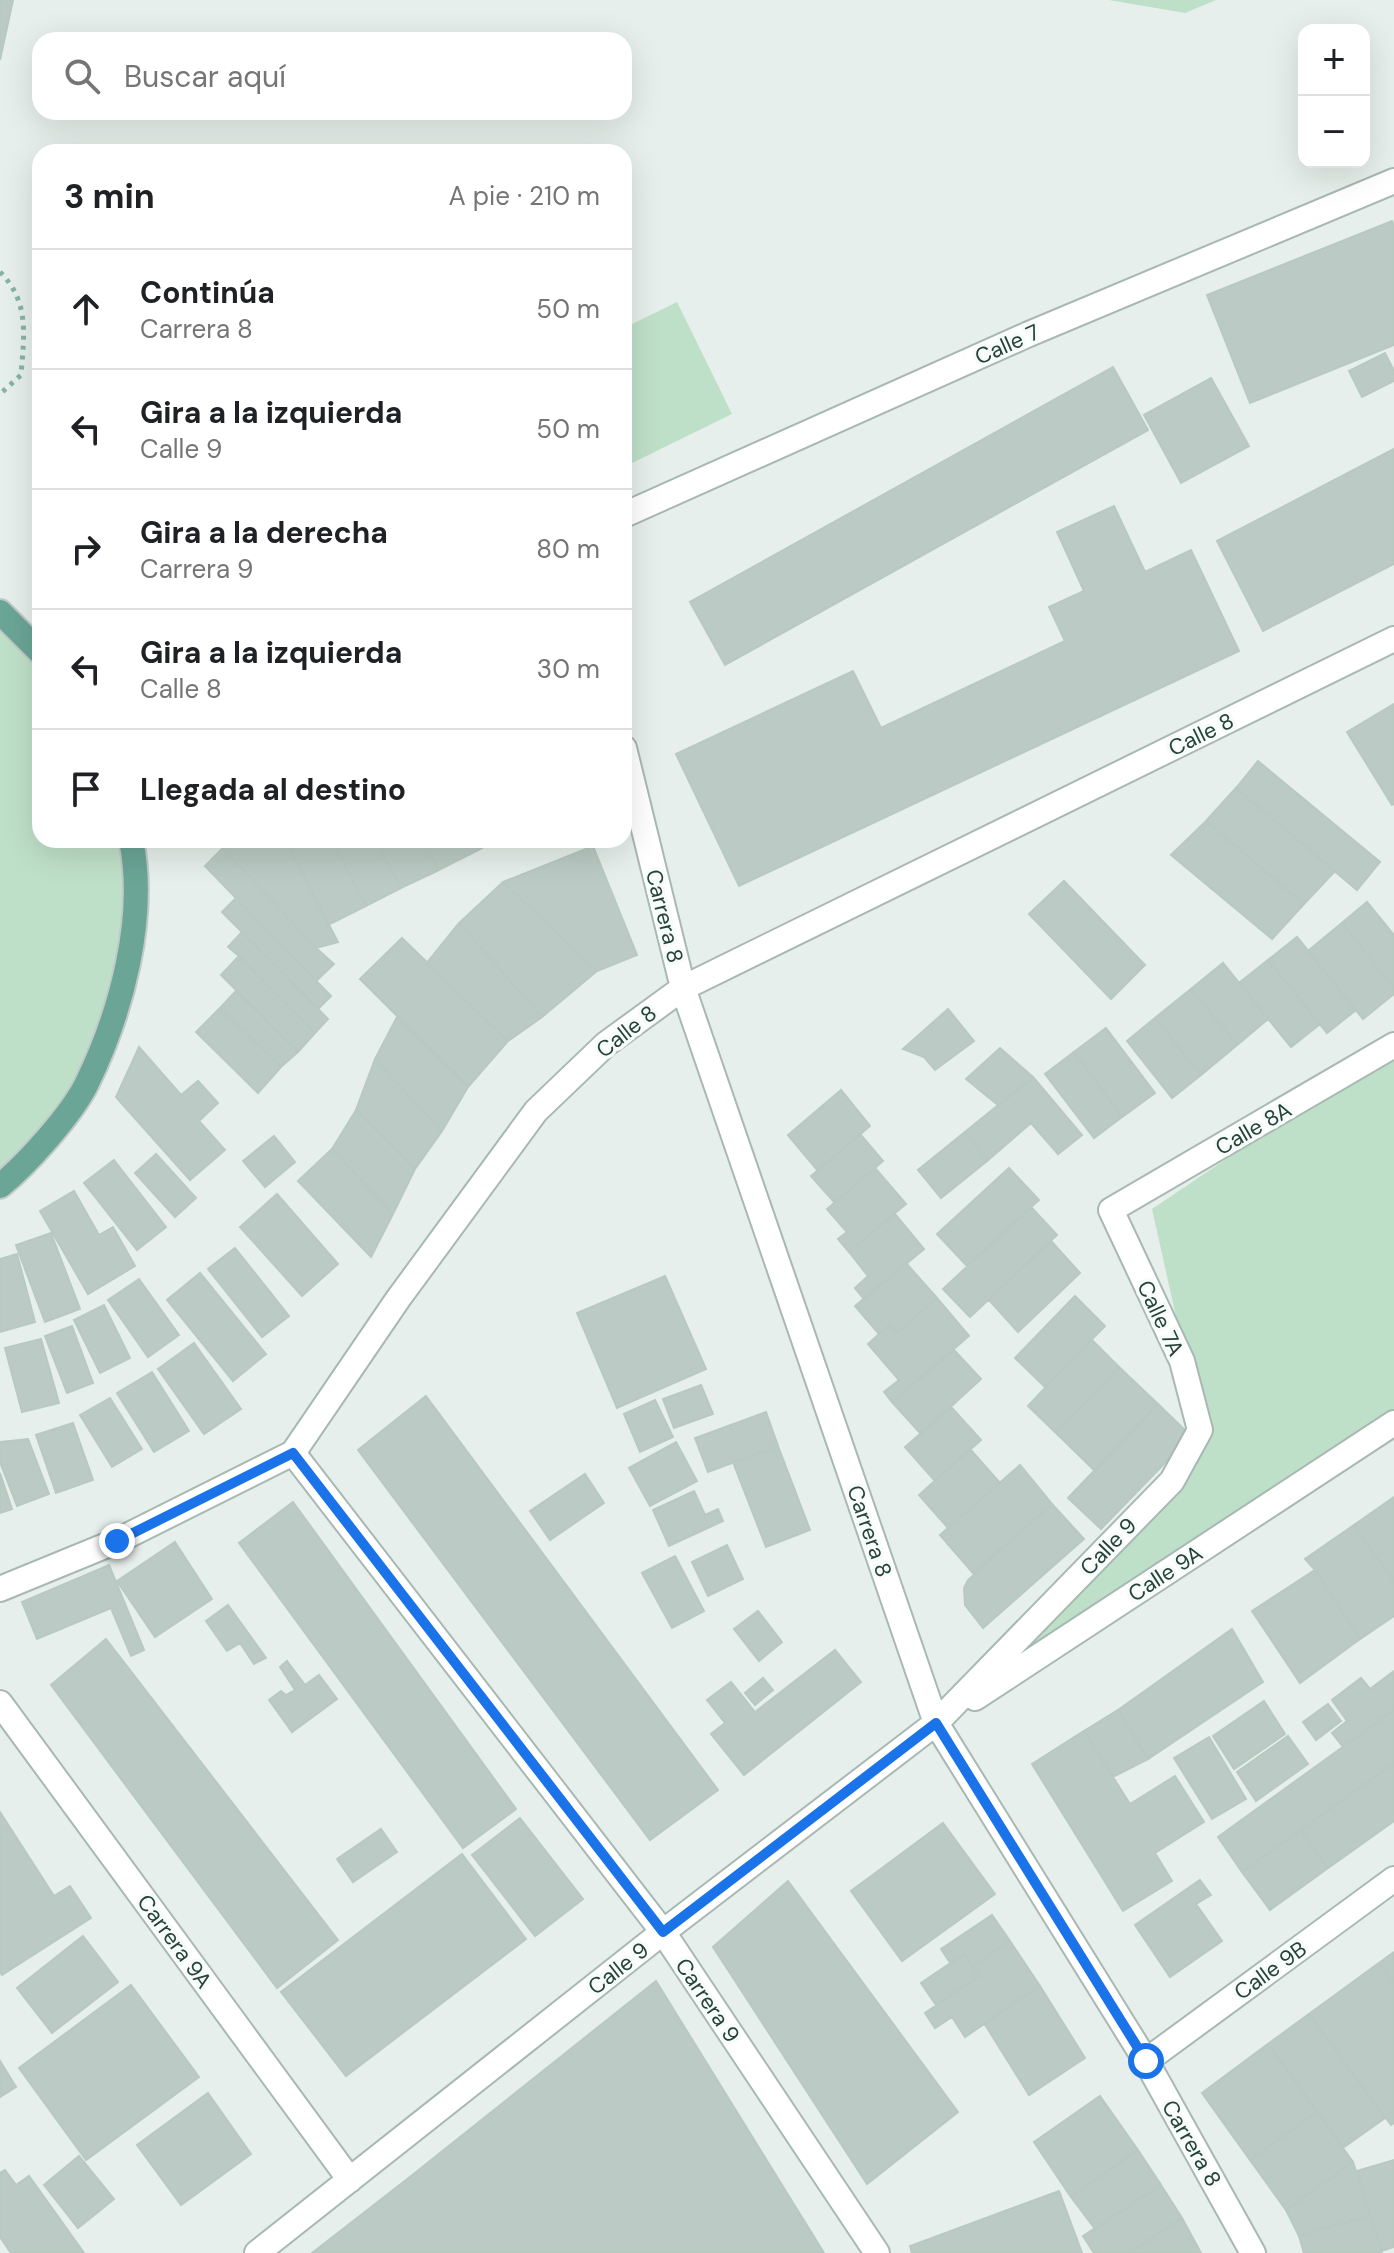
<!DOCTYPE html>
<html lang="es">
<meta charset="utf-8">
<style>
:root{--surface:#fff;--page:#f2f2f2;--text:#202124;--muted:#757577;--line:#e0e0e0}
body{margin:0;font-family:"DM Sans",sans-serif;background:var(--page);color:var(--text)}
.controls{position:absolute;right:24px;top:24px;display:grid;overflow:hidden;border-radius:16px;box-shadow:0 8px 32px #0002}
.controls button{width:72px;height:72px;display:grid;place-items:center;padding:0;border:0;border-bottom:2px solid var(--line);background:var(--surface);color:var(--text);font:40px sans-serif}
.stop{position:absolute;width:24px;height:24px;margin:-18px;border:6px solid #1a73e8;border-radius:50%;background:#fff}
.stop.end{background:#1a73e8;border-color:#fff;box-shadow:0 2px 8px #0008}
.list{margin:0;padding:0;list-style:none}
h2{display:flex;justify-content:space-between;align-items:center;height:104px;margin:0;padding:0 32px;font-size:34px}
h2 small{font-size:26px;font-weight:400;color:var(--muted)}
.list li{display:grid;grid-template-columns:52px 1fr auto;gap:24px;align-items:center;box-sizing:border-box;height:120px;padding:0 32px;border-top:2px solid var(--line)}
.list b{display:block;font-size:30px;white-space:nowrap}
.list p{margin:0;font-size:26px;white-space:nowrap;color:var(--muted)}
.list em{font-size:26px;font-style:normal;color:var(--muted)}
.icon{flex:none;width:44px;height:44px;fill:none;stroke:currentColor;stroke-width:2;stroke-linecap:round;stroke-linejoin:round}
.map{position:relative;flex:none;width:1394px;height:2253px;overflow:hidden}
.search{position:absolute;background:var(--surface);box-shadow:0 8px 32px #0002;left:32px;top:32px;width:600px;height:88px;display:flex;align-items:center;gap:20px;box-sizing:border-box;padding:0 28px;border-radius:24px;color:var(--muted);font-size:30px}
.panel{position:absolute;background:var(--surface);box-shadow:0 8px 32px #0002;left:32px;top:144px;width:600px;height:704px;border-radius:24px}
.map>svg:first-child{display:block}
</style>
<div class="map">
<svg width="1394" height="2253" viewBox="0 0 1394 2253">
<rect width="100%" height="100%" fill="#e6efeb"/>
<!-- green -->
<path fill="#bfe0c8" d="M 1109,0 L 1216,0 L 1185,13 Z
M 677,302 L 732,414 L 624,467 L 624,328 Z
M 0,612 L 40,652 L 40,840 L 131,840 L 134,929 L 86,1086 L 0,1186 Z
M 1394,1046 L 1394,1423 L 936,1723 L 1209,1432 L 1193,1393 L 1152,1209 Z"/>
<!-- building -->
<path fill="#bbcac4" stroke="#b8c9c2" stroke-width="2" d="M 0,0 L 13,0 L 0,60 Z
M 1392,221 L 1394,226 L 1394,345 L 1250,403 L 1207,295 Z
M 1385,353 L 1394,371 L 1394,381 L 1362,397 L 1349,371 Z
M 1113,367 L 1148,430 L 725,665 L 690,602 Z
M 1211,378 L 1249,446 L 1181,483 L 1144,415 Z
M 1394,449 L 1394,564 L 1263,631 L 1217,541 Z
M 1114,506 L 1145,572 L 1191,550 L 1239,651 L 739,886 L 676,754 L 853,671 L 881,728 L 1065,641 L 1049,607 L 1084,591 L 1057,532 Z
M 1394,704 L 1394,804 L 1392,805 L 1347,732 Z
M 1258,761 L 1380,862 L 1357,890 L 1236,788 Z
M 1236,788 L 1335,871 L 1304,904 L 1206,821 Z
M 1206,821 L 1304,904 L 1272,939 L 1171,855 Z
M 225,840 L 285,840 L 338,942 L 316,948 L 223,848 Z
M 285,840 L 332,840 L 366,906 L 328,925 Z
M 332,840 L 376,840 L 401,888 L 366,906 Z
M 376,840 L 423,840 L 439,870 L 401,888 Z
M 423,840 L 477,840 L 482,848 L 439,870 Z
M 593,846 L 637,955 L 597,971 L 503,882 Z
M 223,848 L 316,948 L 334,964 L 316,981 L 205,866 Z
M 1064,881 L 1145,965 L 1111,999 L 1029,914 Z
M 503,882 L 597,971 L 542,1017 L 459,923 Z
M 236,898 L 331,996 L 318,1009 L 222,912 Z
M 1367,902 L 1394,935 L 1394,988 L 1342,923 Z
M 459,923 L 542,1017 L 508,1041 L 426,964 Z
M 1342,923 L 1394,988 L 1394,994 L 1363,1019 L 1308,951 Z
M 242,932 L 328,1019 L 315,1033 L 239,956 L 228,947 Z
M 1297,937 L 1356,1010 L 1327,1033 L 1268,960 Z
M 402,938 L 508,1041 L 468,1087 L 360,979 Z
M 239,956 L 315,1033 L 298,1052 L 221,975 Z
M 1268,960 L 1320,1024 L 1291,1047 L 1239,983 Z
M 1223,963 L 1268,1019 L 1237,1045 L 1191,989 Z
M 1191,989 L 1237,1045 L 1201,1075 L 1155,1018 Z
M 236,991 L 298,1052 L 281,1067 L 220,1008 Z
M 220,1008 L 281,1067 L 258,1093 L 196,1032 Z
M 948,1009 L 974,1041 L 935,1070 L 924,1057 L 903,1049 Z
M 397,1017 L 468,1087 L 442,1131 L 375,1059 Z
M 1155,1018 L 1201,1075 L 1172,1098 L 1127,1041 Z
M 1106,1028 L 1155,1093 L 1122,1117 L 1074,1052 Z
M 139,1047 L 181,1095 L 198,1081 L 218,1103 L 199,1121 L 225,1150 L 190,1180 L 116,1097 Z
M 1000,1048 L 1033,1077 L 999,1106 L 966,1079 Z
M 1074,1052 L 1122,1117 L 1094,1138 L 1045,1074 Z
M 375,1059 L 442,1131 L 415,1169 L 356,1110 Z
M 1033,1077 L 1082,1135 L 1058,1154 L 1031,1123 L 987,1161 L 965,1132 Z
M 841,1090 L 870,1126 L 818,1171 L 788,1135 Z
M 356,1110 L 415,1169 L 393,1214 L 332,1149 Z
M 965,1132 L 987,1161 L 941,1198 L 918,1170 Z
M 860,1134 L 883,1161 L 835,1203 L 811,1176 Z
M 274,1136 L 295,1162 L 265,1187 L 243,1161 Z
M 332,1149 L 393,1214 L 371,1257 L 298,1181 Z
M 156,1154 L 196,1198 L 175,1217 L 135,1173 Z
M 114,1160 L 166,1227 L 137,1250 L 84,1183 Z
M 875,1168 L 906,1204 L 849,1252 L 838,1239 L 847,1232 L 827,1209 Z
M 1009,1168 L 1039,1200 L 967,1266 L 937,1234 Z
M 74,1191 L 99,1235 L 113,1227 L 135,1266 L 88,1294 L 40,1211 Z
M 277,1194 L 338,1264 L 302,1296 L 240,1227 Z
M 1031,1207 L 1057,1235 L 970,1317 L 943,1289 Z
M 895,1214 L 924,1249 L 864,1299 L 855,1288 L 868,1276 L 849,1252 Z
M 51,1233 L 80,1309 L 45,1322 L 16,1245 Z
M 1051,1241 L 1080,1273 L 1018,1332 L 989,1300 Z
M 235,1248 L 289,1316 L 262,1337 L 208,1269 Z
M 17,1254 L 35,1322 L 0,1332 L 0,1259 Z
M 906,1263 L 937,1298 L 897,1333 L 889,1325 L 879,1334 L 855,1306 Z
M 200,1273 L 266,1354 L 233,1381 L 167,1300 Z
M 665,1276 L 706,1369 L 617,1408 L 577,1313 Z
M 139,1279 L 179,1335 L 148,1357 L 108,1300 Z
M 1075,1296 L 1105,1326 L 1045,1387 L 1015,1358 Z
M 937,1298 L 969,1336 L 892,1402 L 884,1392 L 899,1380 L 868,1344 L 889,1325 L 897,1333 Z
M 104,1305 L 130,1358 L 100,1373 L 74,1320 Z
M 72,1326 L 93,1383 L 67,1393 L 45,1336 Z
M 41,1339 L 59,1403 L 22,1412 L 5,1348 Z
M 1091,1339 L 1119,1367 L 1056,1433 L 1028,1406 Z
M 194,1343 L 241,1409 L 204,1434 L 158,1369 Z
M 954,1350 L 981,1379 L 921,1434 L 892,1402 Z
M 1119,1367 L 1158,1404 L 1095,1471 L 1056,1433 Z
M 152,1372 L 189,1431 L 154,1452 L 117,1393 Z
M 701,1385 L 713,1414 L 674,1428 L 663,1399 Z
M 426,1396 L 718,1790 L 650,1840 L 358,1450 Z
M 110,1398 L 142,1449 L 112,1467 L 80,1415 Z
M 655,1400 L 673,1437 L 640,1452 L 624,1414 Z
M 1158,1404 L 1191,1436 L 1101,1529 L 1068,1498 Z
M 951,1407 L 981,1440 L 935,1481 L 905,1447 Z
M 766,1412 L 778,1446 L 708,1472 L 695,1438 Z
M 73,1423 L 93,1480 L 56,1493 L 36,1435 Z
M 28,1439 L 49,1494 L 17,1506 L 0,1462 L 0,1442 Z
M 676,1442 L 697,1481 L 650,1506 L 629,1468 Z
M 778,1446 L 810,1530 L 766,1547 L 733,1462 Z
M 970,1449 L 1000,1483 L 948,1528 L 919,1495 Z
M 1020,1465 L 1052,1504 L 973,1573 L 940,1535 Z
M 0,1473 L 12,1509 L 0,1513 Z
M 585,1474 L 604,1503 L 550,1540 L 530,1511 Z
M 694,1491 L 705,1515 L 718,1509 L 723,1521 L 669,1546 L 653,1510 Z
M 1394,1497 L 1394,1582 L 1354,1525 Z
M 293,1502 L 516,1809 L 463,1848 L 239,1543 Z
M 1052,1504 L 1084,1539 L 983,1628 L 965,1605 L 964,1588 L 968,1580 Z
M 1354,1525 L 1394,1582 L 1394,1616 L 1360,1639 L 1315,1570 L 1305,1559 Z
M 175,1542 L 212,1599 L 155,1637 L 117,1581 Z
M 727,1545 L 743,1579 L 708,1596 L 692,1562 Z
M 675,1556 L 704,1611 L 672,1628 L 642,1573 Z
M 109,1565 L 144,1650 L 131,1656 L 111,1608 L 37,1639 L 22,1602 Z
M 1315,1570 L 1360,1639 L 1300,1683 L 1252,1611 Z
M 228,1605 L 266,1658 L 254,1664 L 240,1643 L 227,1651 L 206,1621 Z
M 758,1611 L 782,1642 L 759,1661 L 734,1629 Z
M 1232,1629 L 1263,1682 L 1148,1759 L 1118,1710 Z
M 106,1639 L 338,1940 L 277,1988 L 51,1685 Z
M 835,1650 L 861,1682 L 744,1775 L 711,1734 L 725,1723 L 707,1700 L 731,1682 L 755,1712 Z
M 287,1661 L 305,1685 L 319,1675 L 337,1699 L 292,1732 L 269,1700 L 281,1691 L 286,1695 L 295,1690 L 280,1667 Z
M 1394,1671 L 1394,1710 L 1343,1747 L 1332,1733 L 1347,1721 L 1332,1700 L 1361,1678 L 1370,1689 Z
M 763,1678 L 773,1690 L 755,1705 L 745,1693 Z
M 1264,1701 L 1285,1734 L 1234,1769 L 1213,1736 Z
M 1328,1704 L 1341,1721 L 1316,1740 L 1303,1722 Z
M 1118,1710 L 1148,1759 L 1113,1777 L 1084,1731 Z
M 1394,1710 L 1394,1763 L 1242,1872 L 1218,1837 Z
M 1084,1731 L 1130,1804 L 1175,1776 L 1204,1822 L 1155,1853 L 1172,1881 L 1123,1911 L 1032,1764 Z
M 1288,1736 L 1308,1764 L 1256,1801 L 1237,1772 Z
M 1209,1737 L 1246,1799 L 1212,1819 L 1174,1758 Z
M 1394,1763 L 1394,1821 L 1328,1868 L 1301,1830 Z
M 0,1812 L 54,1896 L 70,1886 L 91,1918 L 2,1975 L 0,1972 Z
M 520,1818 L 583,1899 L 535,1936 L 472,1855 Z
M 943,1823 L 995,1894 L 902,1961 L 851,1891 Z
M 381,1829 L 397,1852 L 353,1882 L 337,1859 Z
M 1301,1830 L 1328,1868 L 1270,1910 L 1242,1872 Z
M 462,1854 L 526,1939 L 346,2076 L 281,1992 Z
M 1200,1880 L 1211,1895 L 1196,1904 L 1222,1941 L 1170,1977 L 1135,1925 Z
M 788,1881 L 958,2112 L 867,2184 L 713,1947 Z
M 992,1915 L 1010,1941 L 972,1966 L 964,1954 L 951,1964 L 941,1949 Z
M 83,1936 L 118,1982 L 52,2033 L 17,1988 Z
M 1010,1941 L 1040,1986 L 965,2037 L 952,2017 L 935,2028 L 925,2013 L 979,1976 L 972,1966 Z
M 1394,1952 L 1394,1984 L 1379,1963 Z
M 964,1954 L 979,1976 L 936,2005 L 921,1983 Z
M 1379,1963 L 1394,1984 L 1394,2123 L 1391,2125 L 1309,2014 Z
M 656,1981 L 824,2253 L 312,2253 L 406,2180 Z
M 131,1985 L 199,2077 L 86,2160 L 19,2068 Z
M 1040,1986 L 1085,2058 L 1029,2095 L 984,2023 Z
M 1309,2014 L 1385,2118 L 1344,2147 L 1268,2044 Z
M 1268,2044 L 1317,2112 L 1250,2160 L 1202,2093 Z
M 0,2061 L 16,2087 L 0,2097 Z
M 208,2093 L 251,2154 L 181,2205 L 137,2145 Z
M 1100,2096 L 1138,2150 L 1071,2197 L 1034,2142 Z
M 1317,2112 L 1353,2162 L 1286,2210 L 1250,2160 Z
M 1138,2150 L 1161,2185 L 1095,2229 L 1071,2197 Z
M 79,2156 L 114,2199 L 78,2228 L 44,2185 Z
M 1394,2160 L 1394,2247 L 1381,2251 L 1357,2171 Z
M 1353,2162 L 1370,2215 L 1299,2236 L 1286,2210 Z
M 5,2170 L 16,2185 L 29,2176 L 84,2253 L 11,2253 L 0,2237 L 0,2173 Z
M 1161,2185 L 1182,2218 L 1129,2253 L 1094,2253 L 1083,2236 Z
M 1059,2191 L 1082,2253 L 912,2253 L 910,2246 Z
M 1370,2215 L 1382,2253 L 1304,2253 L 1299,2236 Z
M 1182,2218 L 1201,2253 L 1129,2253 Z"/>
<g fill="none" stroke-linecap="round" stroke-linejoin="round">
<!-- minor casing -->
<g stroke="#a8b8b2" stroke-width="28">
<path id="minor" d="M 624,515 L 1029,334 L 1394,181
M 624,748 L 683,988 L 936,1723 L 1146,2061 L 1253,2253
M 293,1453 L 663,1932 L 877,2253
M 0,1589 L 117,1541 L 293,1453 L 398,1299 L 536,1111 L 606,1044 L 683,988 L 1394,639
M 975,1698 L 1394,1423
M 0,1703 L 350,2180
M 1146,2061 L 1394,1879
M 257,2253 L 663,1932 L 936,1723 L 1172,1481 L 1200,1430 L 1182,1361 L 1111,1210 L 1394,1045"/>
</g>
<!-- major casing -->
<g stroke="#c2cac8" stroke-width="28">
<path id="major" d="M 0,612 L 40,652
M 0,1186 C 27,1164 72,1114 87,1083 C 121,1013 147,918 131,840"/>
</g>
<!-- path -->
<path stroke="#86b3a5" stroke-width="5" stroke-dasharray="4 6" stroke-linecap="butt" d="M 0,272 C 30,302 24,336 21,375 L 0,394"/>
<!-- minor -->
<use href="#minor" stroke="#fff" stroke-width="24"/>
<!-- major -->
<use href="#major" stroke="#6aa596" stroke-width="24"/>
</g>
<g fill="none" stroke-linecap="round" stroke-linejoin="round">
<!-- route -->
<path stroke="#1a73e8" stroke-width="10" d="M 117,1541 L 293,1453 L 663,1932 L 936,1723 L 1146,2061"/>
</g>
<g text-anchor="middle" stroke-width="7" stroke-linejoin="round" paint-order="stroke">
<!-- street labels -->
<g font-size="22" fill="#24423a" stroke="#f7fbf9">
<text transform="translate(1007 344) rotate(-24)" y="8">Calle 7</text>
<text transform="translate(1201 734) rotate(-26)" y="8">Calle 8</text>
<text transform="translate(665 916) rotate(76)" y="8">Carrera 8</text>
<text transform="translate(626 1031) rotate(-38)" y="8">Calle 8</text>
<text transform="translate(1253 1128) rotate(-30)" y="8">Calle 8A</text>
<text transform="translate(1161 1318) rotate(65)" y="8">Calle 7A</text>
<text transform="translate(870 1531) rotate(71)" y="8">Carrera 8</text>
<text transform="translate(1108 1546) rotate(-46)" y="8">Calle 9</text>
<text transform="translate(1165 1573) rotate(-33)" y="8">Calle 9A</text>
<text transform="translate(175 1941) rotate(54)" y="8">Carrera 9A</text>
<text transform="translate(618 1968) rotate(-38)" y="8">Calle 9</text>
<text transform="translate(1270 1970) rotate(-36)" y="8">Calle 9B</text>
<text transform="translate(708 2000) rotate(56)" y="8">Carrera 9</text>
<text transform="translate(1192 2143) rotate(60)" y="8">Carrera 8</text>
</g>
</g>
</svg>
<div class="controls">
<button>+</button>
<button>−</button>
</div>
<div class="stop" style="left:1146px;top:2061px"></div>
<div class="stop end" style="left:117px;top:1541px"></div>
<div class="search"><svg class="icon" aria-label="search" viewBox="0 0 24 24"><circle cx="10" cy="10" r="6"/><path d="M15 15l6 6"/></svg>Buscar aquí</div>
<section class="panel">
<h2>3 min<small>A pie · 210 m</small></h2>
<ul class="list">
<li><svg class="icon" aria-label="ahead" viewBox="0 0 24 24"><path d="M12 20V5M6 11l6-6 6 6"/></svg><div><b>Continúa</b><p>Carrera 8</p></div><em>50 m</em></li>
<li><svg class="icon" aria-label="left" viewBox="0 0 24 24"><path d="M17 20v-9H6M10 6l-5 5 5 5"/></svg><div><b>Gira a la izquierda</b><p>Calle 9</p></div><em>50 m</em></li>
<li><svg class="icon" aria-label="right" viewBox="0 0 24 24"><path d="M7 20v-9h11M14 6l5 5-5 5"/></svg><div><b>Gira a la derecha</b><p>Carrera 9</p></div><em>80 m</em></li>
<li><svg class="icon" aria-label="left" viewBox="0 0 24 24"><path d="M17 20v-9H6M10 6l-5 5 5 5"/></svg><div><b>Gira a la izquierda</b><p>Calle 8</p></div><em>30 m</em></li>
<li><svg class="icon" aria-label="arrive" viewBox="0 0 24 24"><path d="M6 21V4h12l-3 4 3 4H6"/></svg><div><b>Llegada al destino</b></div></li>
</ul>
</section>
</div>
